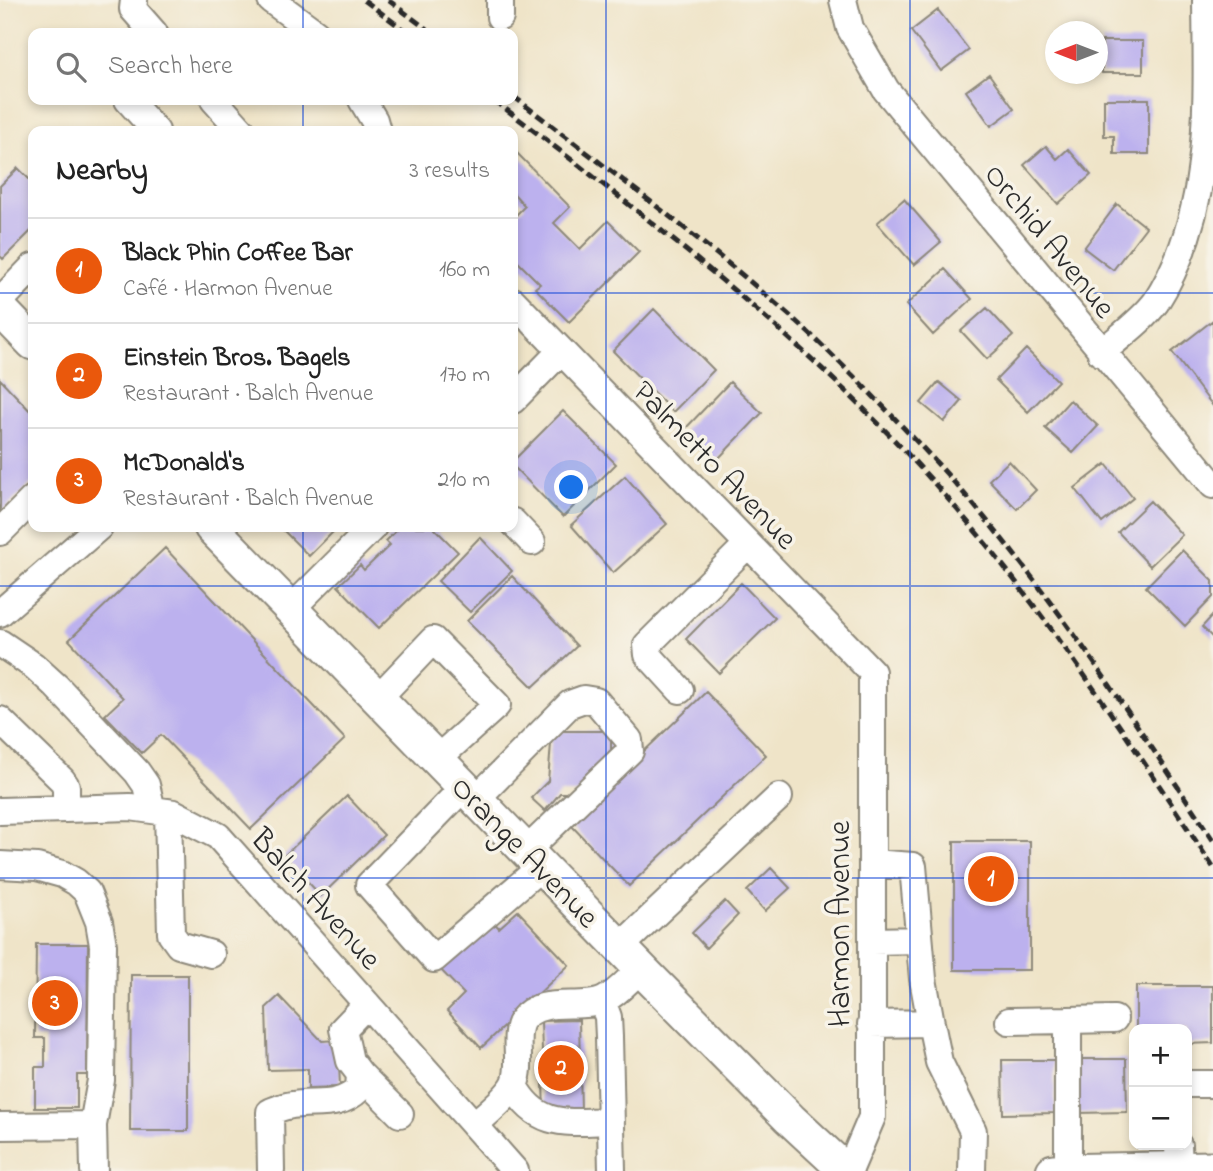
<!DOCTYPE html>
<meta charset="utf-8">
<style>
:root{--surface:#fff;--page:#f2f2f2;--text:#222;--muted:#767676;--line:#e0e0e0;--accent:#ea580c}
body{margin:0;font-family:"Indie Flower",sans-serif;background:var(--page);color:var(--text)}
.controls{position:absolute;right:21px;bottom:21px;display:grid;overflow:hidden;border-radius:14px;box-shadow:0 4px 10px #0003}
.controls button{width:63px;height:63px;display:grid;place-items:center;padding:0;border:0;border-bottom:2px solid var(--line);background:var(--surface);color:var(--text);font:35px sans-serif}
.compass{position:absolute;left:1045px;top:21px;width:63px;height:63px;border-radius:50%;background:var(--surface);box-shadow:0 4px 10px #0003;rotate:270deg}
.you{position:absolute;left:572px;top:488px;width:24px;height:24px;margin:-18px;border:5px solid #fff;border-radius:50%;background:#1a73e8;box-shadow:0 0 0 10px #1a73e833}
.badge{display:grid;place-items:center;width:46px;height:46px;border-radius:50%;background:var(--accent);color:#fff;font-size:23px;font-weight:700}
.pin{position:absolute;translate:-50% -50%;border:4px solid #fff;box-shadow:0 2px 7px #0006}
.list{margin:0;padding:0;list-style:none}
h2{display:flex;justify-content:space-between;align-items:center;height:91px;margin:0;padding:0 28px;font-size:30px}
h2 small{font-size:23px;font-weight:400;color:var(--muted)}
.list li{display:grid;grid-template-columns:46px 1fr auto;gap:21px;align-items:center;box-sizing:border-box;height:105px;padding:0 28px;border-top:2px solid var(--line)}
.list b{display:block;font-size:26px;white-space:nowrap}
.list p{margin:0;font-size:23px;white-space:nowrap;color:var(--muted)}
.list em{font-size:23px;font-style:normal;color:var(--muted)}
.icon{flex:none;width:38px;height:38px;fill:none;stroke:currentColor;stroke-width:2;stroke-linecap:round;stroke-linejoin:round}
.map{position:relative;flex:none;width:1213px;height:1171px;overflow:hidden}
.search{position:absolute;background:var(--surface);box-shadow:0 4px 10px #0003;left:28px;top:28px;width:490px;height:77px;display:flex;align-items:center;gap:18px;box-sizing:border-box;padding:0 24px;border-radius:14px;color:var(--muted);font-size:26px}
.panel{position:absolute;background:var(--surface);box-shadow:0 4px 10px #0003;left:28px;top:126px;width:490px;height:406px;border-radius:14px}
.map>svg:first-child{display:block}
</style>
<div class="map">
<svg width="1213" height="1171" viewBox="0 0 1213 1171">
<rect width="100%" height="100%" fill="#f7f3e8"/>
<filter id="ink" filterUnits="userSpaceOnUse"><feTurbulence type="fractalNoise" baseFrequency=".0143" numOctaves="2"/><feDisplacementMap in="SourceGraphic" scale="14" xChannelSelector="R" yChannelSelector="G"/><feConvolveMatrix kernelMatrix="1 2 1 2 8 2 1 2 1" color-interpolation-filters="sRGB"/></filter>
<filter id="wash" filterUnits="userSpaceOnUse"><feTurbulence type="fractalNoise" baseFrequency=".00686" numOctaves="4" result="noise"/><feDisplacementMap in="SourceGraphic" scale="28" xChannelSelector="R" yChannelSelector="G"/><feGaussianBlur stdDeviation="1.57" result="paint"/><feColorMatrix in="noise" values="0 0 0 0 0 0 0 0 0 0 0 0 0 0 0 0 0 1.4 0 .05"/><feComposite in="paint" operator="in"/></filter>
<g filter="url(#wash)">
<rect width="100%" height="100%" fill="#efe4c8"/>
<g id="blocks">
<!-- building -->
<path fill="#bcb1ee" d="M 938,10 L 969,50 L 941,71 L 911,31 Z
M 1102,41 L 1143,41 L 1143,73 L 1102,73 Z
M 989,74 L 1014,109 L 991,126 L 966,91 Z
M 1104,99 L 1149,99 L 1149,154 L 1114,154 L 1114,136 L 1104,136 Z
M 1046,146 L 1057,159 L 1068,149 L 1091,175 L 1058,204 L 1024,165 Z
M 515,151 L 570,207 L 554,223 L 580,249 L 608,221 L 639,252 L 569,322 L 535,288 L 540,284 L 513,257 L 513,218 L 525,206 L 513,193 L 513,153 Z
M 18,168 L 33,183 L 33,229 L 3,259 L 0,256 L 0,186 Z
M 904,199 L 941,242 L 914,265 L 877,223 Z
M 1117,204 L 1146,227 L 1113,270 L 1084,248 Z
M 945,269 L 972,299 L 933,335 L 906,305 Z
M 987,308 L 1013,336 L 987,359 L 961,331 Z
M 654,309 L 714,370 L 673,412 L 613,351 Z
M 1213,320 L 1213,406 L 1172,352 Z
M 1026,349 L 1058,381 L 1028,412 L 996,380 Z
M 0,379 L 33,414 L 33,482 L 0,513 Z
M 730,382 L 762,413 L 716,461 L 684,430 Z
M 939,382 L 962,401 L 944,422 L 921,403 Z
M 1070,400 L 1098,426 L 1073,453 L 1045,428 Z
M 563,411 L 616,464 L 563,517 L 513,466 L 513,461 Z
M 1009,461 L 1036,490 L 1017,509 L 989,480 Z
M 1106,464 L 1133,498 L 1102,523 L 1075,488 Z
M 625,476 L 667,524 L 613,573 L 571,525 Z
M 1150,501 L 1182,535 L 1150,566 L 1118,532 Z
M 280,527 L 338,527 L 309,556 Z
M 400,527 L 433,527 L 458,552 L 379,628 L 338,586 L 360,565 L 364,570 L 390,545 L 386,541 Z
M 480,537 L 512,571 L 470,612 L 438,581 Z
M 165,548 L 345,739 L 251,829 L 161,735 L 142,753 L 105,715 L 123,698 L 69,640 Z
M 1182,550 L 1213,581 L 1213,597 L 1185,626 L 1146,587 Z
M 512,576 L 577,646 L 533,687 L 467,621 Z
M 741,583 L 775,618 L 719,673 L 686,639 Z
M 1213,615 L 1213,638 L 1202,627 Z
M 706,692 L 766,755 L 629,886 L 569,823 Z
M 552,731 L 611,731 L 611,763 L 578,793 L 560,793 L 545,811 L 531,798 L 548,781 Z
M 347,796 L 384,835 L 321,896 L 284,856 Z
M 954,841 L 1030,841 L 1030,970 L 954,970 Z
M 771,868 L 790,888 L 765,911 L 747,891 Z
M 725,901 L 738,915 L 706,948 L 692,933 Z
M 518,911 L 569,965 L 481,1048 L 447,1011 L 464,994 L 438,967 L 490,918 L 499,928 Z
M 36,944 L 88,944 L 87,1075 L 77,1075 L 77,1108 L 35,1108 L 35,1067 L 45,1067 L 45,1038 L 35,1038 Z
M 131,975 L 188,975 L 188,1131 L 130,1131 Z
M 1136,986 L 1213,986 L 1213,1043 L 1187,1044 L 1187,1029 L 1136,1029 Z
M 279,996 L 322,1041 L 338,1040 L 340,1087 L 308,1088 L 308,1069 L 268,1070 L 266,1008 Z
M 579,1020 L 581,1111 L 544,1112 L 541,1021 Z
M 1077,1059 L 1126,1059 L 1127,1112 L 1078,1113 Z
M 1002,1060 L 1054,1060 L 1055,1113 L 1003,1114 Z"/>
</g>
</g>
<g filter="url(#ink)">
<use href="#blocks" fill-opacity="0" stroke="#8d887a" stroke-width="2"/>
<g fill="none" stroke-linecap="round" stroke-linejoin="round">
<!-- minor casing -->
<g stroke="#8d887a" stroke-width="30">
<path id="minor" d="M 134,0 L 133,9 L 154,33
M 271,0 L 316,33
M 500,0 L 500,17
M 843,0 L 850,28 L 886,90 L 1213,485
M 128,100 L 156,131
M 214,100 L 242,131
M 362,100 L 374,120 L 377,131
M 0,301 L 33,267
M 513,301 L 872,672 L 872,1117 L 849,1171
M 1101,353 C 1119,337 1142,321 1156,302 C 1213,212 1207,105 1206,0
M 513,400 L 561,351
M 513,522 L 532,542
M 0,532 L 33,499
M 291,609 L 373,527
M 0,613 L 99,527
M 0,643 L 34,666 L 56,686 L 137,772 L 146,785 L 152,810
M 680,690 L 648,655 L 647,645 L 748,544
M 378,698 L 433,640 L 497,705 L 437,759
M 0,720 L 62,780 L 66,786 L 66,809
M 464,787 L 369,885 L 434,959 L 541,867
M 476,799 L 570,704 L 584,699 L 596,701 L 629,740 L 630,751 L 526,851
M 0,811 L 130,807 L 174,813 L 218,836 L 515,1171
M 168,812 L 171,934 L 179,945 L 211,954
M 872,863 L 913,866 L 923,979 L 931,1023 L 939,1062 L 973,1131 L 972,1171
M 0,865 L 37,867 L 62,874 L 76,882 L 87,892 L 99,922 L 103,945 L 101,1080 L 93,1125 L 94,1171
M 872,941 L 919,940
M 620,947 L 779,797
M 602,1001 L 608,1017 L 609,1037 L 612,1171
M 1009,1021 L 1068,1020
M 871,1024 L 931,1023
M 360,1074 L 400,1114
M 1187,1084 L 1213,1084
M 514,1086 C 537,1129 569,1122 611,1121
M 474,1125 C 485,1115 509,1096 515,1083 C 523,1064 512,1035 522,1020 C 540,995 581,1011 604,1000 C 618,993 629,979 641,969
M 0,1126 L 93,1125
M 1178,1145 L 1179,1169
M 271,1171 L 270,1112 C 275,1110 281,1107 287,1106 C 313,1100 337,1110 359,1089 L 360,1074 L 350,1061 L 343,1029 L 367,1004
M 1068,1171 L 1068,1020 L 1114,1019"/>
</g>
<!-- major casing -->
<g stroke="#8d887a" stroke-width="37">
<path id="major" d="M 0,309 L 33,343
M 211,527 L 648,976 L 790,1119 L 846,1171
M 1053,1171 L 1213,1168"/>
</g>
<!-- minor -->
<use href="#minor" stroke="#fff" stroke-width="26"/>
<!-- major -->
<use href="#major" stroke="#fff" stroke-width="33"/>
<!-- rail -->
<path stroke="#2b2b2b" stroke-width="5" stroke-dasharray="10 5" stroke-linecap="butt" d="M 364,0 L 408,33
M 388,0 L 432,33
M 513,96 C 609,170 707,242 798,323 C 841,362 881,404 921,446 C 1034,565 1123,704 1213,840
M 494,100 C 654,223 816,346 949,500 C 1048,614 1130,741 1213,867"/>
</g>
</g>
<!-- grid -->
<path fill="none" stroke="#1d4ed8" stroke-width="2" stroke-opacity="0.55" d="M 303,0 L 303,33M 606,0 L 606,1171M 910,0 L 910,1171M 303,100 L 303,131M 0,293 L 33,293M 513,293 L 1213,293M 303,527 L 303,1171M 0,586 L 1213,586M 0,878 L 1213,878"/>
<g text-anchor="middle" stroke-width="7" stroke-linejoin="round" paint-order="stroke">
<!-- street labels -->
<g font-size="32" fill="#2b2b2b" stroke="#f7f3e8">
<text transform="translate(1051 240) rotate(51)" y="11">Orchid Avenue</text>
<text transform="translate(716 464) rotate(46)" y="11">Palmetto Avenue</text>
<text transform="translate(526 851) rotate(46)" y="11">Orange Avenue</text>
<text transform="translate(317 898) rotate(48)" y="11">Balch Avenue</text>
<text transform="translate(838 924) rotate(-90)" y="11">Harmon Avenue</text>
</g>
</g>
</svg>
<div class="controls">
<button>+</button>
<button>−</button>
</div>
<svg class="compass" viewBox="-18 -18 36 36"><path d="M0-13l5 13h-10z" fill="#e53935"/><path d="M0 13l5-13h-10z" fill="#767676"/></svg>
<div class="you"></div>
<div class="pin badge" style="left:991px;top:879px">1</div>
<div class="pin badge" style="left:561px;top:1068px">2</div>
<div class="pin badge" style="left:55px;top:1003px">3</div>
<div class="search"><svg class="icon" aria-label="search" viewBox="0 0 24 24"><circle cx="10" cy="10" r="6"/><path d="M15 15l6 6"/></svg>Search here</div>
<section class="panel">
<h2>Nearby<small>3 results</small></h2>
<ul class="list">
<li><span class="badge">1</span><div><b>Black Phin Coffee Bar</b><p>Café · Harmon Avenue</p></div><em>160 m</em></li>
<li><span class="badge">2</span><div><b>Einstein Bros. Bagels</b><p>Restaurant · Balch Avenue</p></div><em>170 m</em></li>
<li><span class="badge">3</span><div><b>McDonald's</b><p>Restaurant · Balch Avenue</p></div><em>210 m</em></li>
</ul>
</section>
</div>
